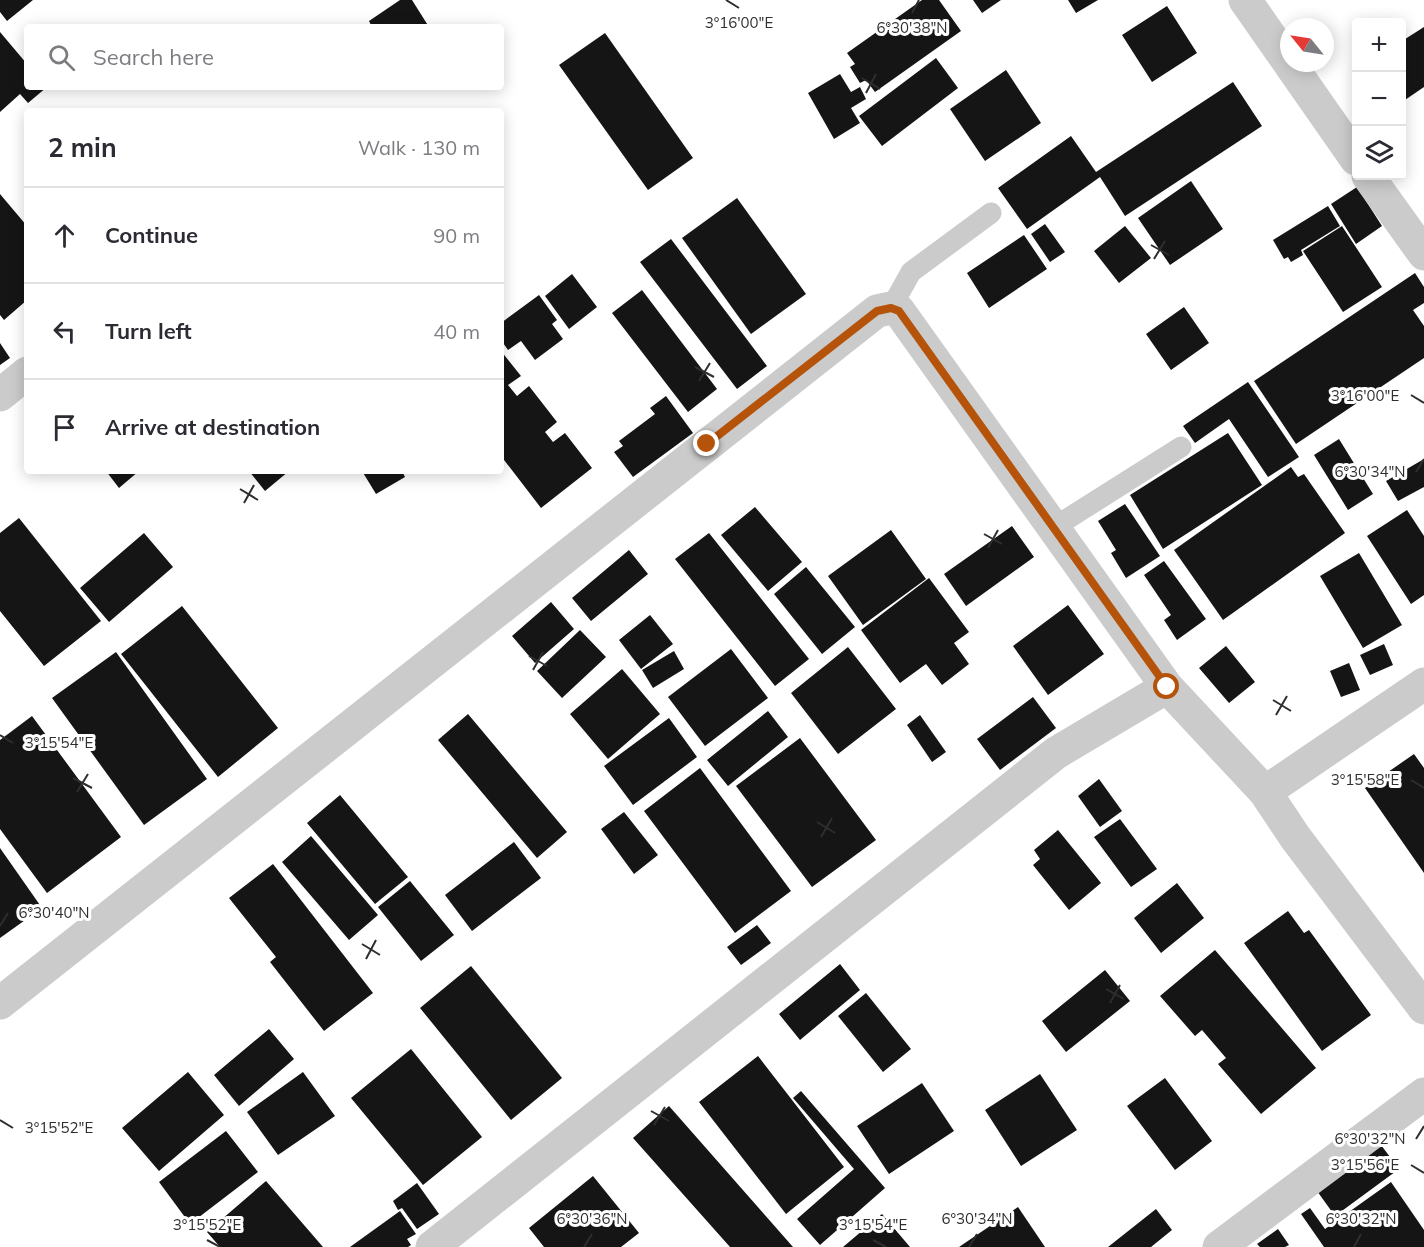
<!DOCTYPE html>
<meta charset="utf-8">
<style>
:root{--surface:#fff;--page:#f7f7f7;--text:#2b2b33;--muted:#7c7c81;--line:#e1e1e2}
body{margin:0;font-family:Mulish,sans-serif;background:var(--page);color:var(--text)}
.controls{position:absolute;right:18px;top:18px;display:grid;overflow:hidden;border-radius:6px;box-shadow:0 3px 15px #0003}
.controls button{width:54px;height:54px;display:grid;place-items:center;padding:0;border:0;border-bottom:2px solid var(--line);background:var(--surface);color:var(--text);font:30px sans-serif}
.compass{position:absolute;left:1280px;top:18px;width:54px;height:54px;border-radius:50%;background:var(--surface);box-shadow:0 3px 15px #0003;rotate:300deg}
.stop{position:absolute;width:18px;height:18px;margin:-14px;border:4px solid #b45309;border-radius:50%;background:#fff}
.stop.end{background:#b45309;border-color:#fff;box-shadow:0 2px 6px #0008}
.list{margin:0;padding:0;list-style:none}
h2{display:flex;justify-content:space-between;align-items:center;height:78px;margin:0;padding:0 24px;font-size:26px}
h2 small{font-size:20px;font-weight:400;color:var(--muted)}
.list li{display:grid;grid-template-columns:39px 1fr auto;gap:18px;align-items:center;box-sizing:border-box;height:96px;padding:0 24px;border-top:2px solid var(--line)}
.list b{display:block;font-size:22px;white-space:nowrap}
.list em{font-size:20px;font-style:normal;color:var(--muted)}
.icon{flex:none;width:33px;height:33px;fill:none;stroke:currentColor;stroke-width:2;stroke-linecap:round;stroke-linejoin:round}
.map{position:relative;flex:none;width:1424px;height:1247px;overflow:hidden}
.search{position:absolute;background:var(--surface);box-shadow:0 3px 15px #0003;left:24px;top:24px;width:480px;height:66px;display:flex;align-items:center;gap:15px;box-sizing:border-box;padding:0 21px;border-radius:6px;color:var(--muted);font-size:22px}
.panel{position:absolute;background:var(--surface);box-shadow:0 3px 15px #0003;left:24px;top:108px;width:480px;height:366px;border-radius:6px}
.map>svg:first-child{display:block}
</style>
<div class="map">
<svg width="1424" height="1247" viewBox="0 0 1424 1247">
<rect width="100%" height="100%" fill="#fff"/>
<!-- building -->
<path fill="#151515" d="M 0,0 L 33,0 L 7,21 L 0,12 Z
M 400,0 L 412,0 L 429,27 L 372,27 L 369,21 Z
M 922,0 L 939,0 L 961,31 L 875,92 L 866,80 L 860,83 L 850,67 L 855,64 L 847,53 Z
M 973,0 L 1001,0 L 982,13 Z
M 1068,0 L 1098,0 L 1076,13 Z
M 1167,6 L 1197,53 L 1152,82 L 1122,35 Z
M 1424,27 L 1424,87 L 1402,102 L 1402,41 Z
M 0,32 L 27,64 L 27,87 L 47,87 L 28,103 L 20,94 L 0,112 Z
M 605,33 L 693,158 L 648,190 L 559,65 Z
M 936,58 L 958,88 L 882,146 L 859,116 Z
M 1006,70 L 1041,123 L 985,161 L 950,109 Z
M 840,74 L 851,92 L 860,87 L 866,99 L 851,108 L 860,123 L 834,139 L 808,93 Z
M 1233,82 L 1262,126 L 1125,216 L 1100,177 L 1027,229 L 998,188 L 1071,136 L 1096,172 Z
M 1191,181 L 1223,229 L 1170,265 L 1138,218 Z
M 1357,187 L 1382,226 L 1356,244 L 1331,204 Z
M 0,194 L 27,226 L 27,300 L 4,320 L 0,315 Z
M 737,198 L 806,294 L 751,334 L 682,238 Z
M 1328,206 L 1340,226 L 1301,250 L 1303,255 L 1291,262 L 1288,257 L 1284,259 L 1273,240 Z
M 1045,224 L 1065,252 L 1050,262 L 1031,234 Z
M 1125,226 L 1151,258 L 1119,283 L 1094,251 Z
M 1342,226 L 1382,287 L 1343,312 L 1303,251 Z
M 1024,235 L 1047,269 L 989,308 L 967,273 Z
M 671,239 L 767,366 L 737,389 L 640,262 Z
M 1415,273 L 1424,287 L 1424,303 L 1413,310 L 1424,326 L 1424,358 L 1296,444 L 1254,381 Z
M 572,274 L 597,307 L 569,329 L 545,296 Z
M 642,290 L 717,389 L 688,412 L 612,313 Z
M 539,295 L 557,320 L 552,324 L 563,339 L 535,360 L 521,341 L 508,350 L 501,340 L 501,323 Z
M 1184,307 L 1209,343 L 1171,370 L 1146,334 Z
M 0,343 L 10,358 L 0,365 Z
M 501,351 L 521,376 L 508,385 L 517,396 L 529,386 L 557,422 L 545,432 L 553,442 L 565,433 L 592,468 L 541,508 L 501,456 Z
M 1248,382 L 1299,457 L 1268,477 L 1229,419 L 1195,443 L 1183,426 Z
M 666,396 L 693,433 L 633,477 L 614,452 L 623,446 L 619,441 L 655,414 L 650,408 Z
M 1228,433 L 1262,485 L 1163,549 L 1130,495 Z
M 1339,439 L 1373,494 L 1348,510 L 1314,455 Z
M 1424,459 L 1424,487 L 1398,501 L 1386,481 Z
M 1291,467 L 1298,477 L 1304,474 L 1345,533 L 1223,620 L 1174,550 Z
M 106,471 L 139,471 L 119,488 Z
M 249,471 L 289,471 L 265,491 Z
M 362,471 L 402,471 L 405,477 L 376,494 Z
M 1125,504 L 1160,556 L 1126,578 L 1111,553 L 1116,550 L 1098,521 Z
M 755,507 L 802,562 L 768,591 L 721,535 Z
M 1407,510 L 1424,536 L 1424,595 L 1411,604 L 1367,536 Z
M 19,518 L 101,621 L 44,666 L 0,611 L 0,533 Z
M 1012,526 L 1034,557 L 966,606 L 944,574 Z
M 891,530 L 926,579 L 863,625 L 828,576 Z
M 144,533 L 173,567 L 109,622 L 80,588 Z
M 709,533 L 809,659 L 775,686 L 675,559 Z
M 629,550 L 648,574 L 591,621 L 572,598 Z
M 1359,553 L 1402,625 L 1363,648 L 1320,576 Z
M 1164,561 L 1206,619 L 1177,640 L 1164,620 L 1171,615 L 1144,575 Z
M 806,567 L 855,627 L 822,654 L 774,594 Z
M 929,578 L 969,632 L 954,643 L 969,664 L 942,685 L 926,664 L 900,683 L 861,630 Z
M 551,602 L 574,629 L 535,663 L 512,636 Z
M 1068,605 L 1104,654 L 1048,695 L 1013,646 Z
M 182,606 L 278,728 L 218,777 L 121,654 Z
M 650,615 L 673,644 L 641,669 L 619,640 Z
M 580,630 L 606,657 L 562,698 L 537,671 Z
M 1384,644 L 1393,665 L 1370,675 L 1360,655 Z
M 1226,646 L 1255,682 L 1229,703 L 1199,668 Z
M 848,647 L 896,709 L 838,754 L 791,693 Z
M 731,649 L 768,698 L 705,746 L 668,697 Z
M 674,651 L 684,669 L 653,688 L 642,670 Z
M 116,652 L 207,779 L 144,825 L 52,698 Z
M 1349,663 L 1360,690 L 1341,697 L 1330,671 Z
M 622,669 L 660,714 L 608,759 L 570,714 Z
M 1033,697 L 1056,728 L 1000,770 L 977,739 Z
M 768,711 L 788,737 L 728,786 L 707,760 Z
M 468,714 L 567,832 L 537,858 L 438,740 Z
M 920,715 L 946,752 L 932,762 L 907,725 Z
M 32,716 L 121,837 L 47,893 L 0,829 L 0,740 Z
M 669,718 L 697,757 L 633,805 L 604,766 Z
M 800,738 L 876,840 L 812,887 L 736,786 Z
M 1414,754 L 1424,768 L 1424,873 L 1365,788 Z
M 700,768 L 791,891 L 735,933 L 644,811 Z
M 1099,779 L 1122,811 L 1100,827 L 1078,796 Z
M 340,795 L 408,877 L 375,904 L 307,823 Z
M 624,812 L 658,855 L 634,874 L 601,829 Z
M 1120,819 L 1157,869 L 1131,887 L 1094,837 Z
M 1058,830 L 1101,883 L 1069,910 L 1033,865 L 1040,859 L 1034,850 Z
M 311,836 L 378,915 L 349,940 L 282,862 Z
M 514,842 L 541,878 L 472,931 L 445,895 Z
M 0,848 L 42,908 L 0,938 Z
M 273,864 L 373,993 L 324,1031 L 270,962 L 276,957 L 229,898 Z
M 410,881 L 454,935 L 421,961 L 378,907 Z
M 1177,883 L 1204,918 L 1161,953 L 1134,918 Z
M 1288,911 L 1304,933 L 1309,930 L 1371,1015 L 1322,1051 L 1244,943 Z
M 757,925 L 771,943 L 741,965 L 727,947 Z
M 1215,950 L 1316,1068 L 1261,1114 L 1218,1064 L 1226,1058 L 1202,1030 L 1195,1036 L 1160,996 Z
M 840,964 L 860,990 L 800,1040 L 779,1014 Z
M 471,966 L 562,1078 L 511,1120 L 420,1008 Z
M 1105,970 L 1130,1001 L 1066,1052 L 1042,1021 Z
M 866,993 L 911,1049 L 883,1072 L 838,1016 Z
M 269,1029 L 294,1059 L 239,1106 L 214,1075 Z
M 411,1049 L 482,1137 L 423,1185 L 351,1098 Z
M 758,1056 L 844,1167 L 786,1214 L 699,1102 Z
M 188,1072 L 224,1115 L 159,1171 L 122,1128 Z
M 303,1072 L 335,1116 L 278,1155 L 247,1112 Z
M 1040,1074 L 1077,1130 L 1021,1166 L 985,1110 Z
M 1165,1078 L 1212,1141 L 1175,1170 L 1127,1106 Z
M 922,1083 L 954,1131 L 889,1174 L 857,1126 Z
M 801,1091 L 885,1188 L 820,1245 L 797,1219 L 854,1169 L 793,1098 Z
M 669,1106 L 793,1247 L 730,1247 L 633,1138 Z
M 226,1131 L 258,1172 L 190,1224 L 159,1182 Z
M 1381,1145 L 1399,1169 L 1335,1216 L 1317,1191 Z
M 593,1176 L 639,1233 L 621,1247 L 544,1247 L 529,1228 Z
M 266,1181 L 323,1247 L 220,1247 L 207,1232 Z
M 1391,1182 L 1424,1230 L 1424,1247 L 1324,1247 L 1301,1214 L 1310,1208 L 1325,1229 Z
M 417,1183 L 439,1214 L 417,1229 L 402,1208 L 398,1210 L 393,1201 Z
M 1018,1207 L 1045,1247 L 959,1247 Z
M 1156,1209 L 1172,1230 L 1151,1247 L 1108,1247 Z
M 400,1211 L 416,1234 L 407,1239 L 411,1245 L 408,1247 L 350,1247 Z
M 882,1214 L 910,1247 L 843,1247 Z
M 1278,1229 L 1289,1245 L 1285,1247 L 1260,1247 L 1257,1244 Z"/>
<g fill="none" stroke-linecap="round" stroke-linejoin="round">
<!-- lane -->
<path stroke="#cbcbcb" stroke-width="21" d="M 891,308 L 911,272 L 991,213
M 1053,528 L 1181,447"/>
<!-- street -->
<path stroke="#cbcbcb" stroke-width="33" d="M 1245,0 L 1289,63
M 1289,63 L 1356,159
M 1368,176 L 1424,254
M 0,395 L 27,373
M 1265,792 L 1295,837 L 1424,1008
M 0,1003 L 877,311 L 891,308 L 899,311 L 1167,687 L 1265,792 L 1424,684
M 432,1247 L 1056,753 L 1167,687
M 1219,1247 L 1424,1094"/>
</g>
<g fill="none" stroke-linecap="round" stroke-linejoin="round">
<!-- route -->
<path stroke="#b45309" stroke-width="8" d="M 707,444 L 877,311 L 891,308 L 899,311 L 1167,687"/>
</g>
<!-- ticks -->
<path fill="none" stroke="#2e2e2e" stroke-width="2" d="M 726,0 L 739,8M 912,13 L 919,0M 862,78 L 880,89M 866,93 L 876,74M 1151,245 L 1169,255M 1154,259 L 1165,241M 695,367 L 714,377M 699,381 L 710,363M 1411,395 L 1424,403M 1416,472 L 1424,459M 240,489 L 258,500M 244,503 L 254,485M 984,534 L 1002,544M 988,548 L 998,530M 529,656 L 547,666M 533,670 L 543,652M 1273,700 L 1291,711M 1276,715 L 1287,696M 0,735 L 13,743M 73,778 L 92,788M 1411,780 L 1424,788M 77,792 L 88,774M 817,822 L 835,833M 821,837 L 832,818M 0,926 L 8,913M 362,944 L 380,955M 366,959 L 376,940M 1106,989 L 1124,999M 1110,1003 L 1120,985M 651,1111 L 669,1121M 0,1120 L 13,1128M 654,1125 L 665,1107M 1416,1139 L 1424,1126M 1411,1165 L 1424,1173M 207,1240 L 220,1247M 873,1240 L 886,1247M 584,1247 L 592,1234M 969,1247 L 977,1234M 1354,1247 L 1361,1234"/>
<g font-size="15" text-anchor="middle" fill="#2e2e2e" stroke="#fff" stroke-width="6" stroke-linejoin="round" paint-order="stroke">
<text x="739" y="28">3°16'00"E</text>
<text x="912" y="33">6°30'38"N</text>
<text x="1365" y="401">3°16'00"E</text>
<text x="1370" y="477">6°30'34"N</text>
<text x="59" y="748">3°15'54"E</text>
<text x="1365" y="785">3°15'58"E</text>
<text x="54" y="918">6°30'40"N</text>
<text x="59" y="1133">3°15'52"E</text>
<text x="1370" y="1144">6°30'32"N</text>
<text x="1365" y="1170">3°15'56"E</text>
<text x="592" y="1224">6°30'36"N</text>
<text x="977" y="1224">6°30'34"N</text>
<text x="1361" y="1224">6°30'32"N</text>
<text x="207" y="1230">3°15'52"E</text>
<text x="873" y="1230">3°15'54"E</text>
</g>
</svg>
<div class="controls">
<button>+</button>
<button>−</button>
<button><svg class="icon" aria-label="layers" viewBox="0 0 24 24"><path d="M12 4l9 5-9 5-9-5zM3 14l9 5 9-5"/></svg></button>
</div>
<svg class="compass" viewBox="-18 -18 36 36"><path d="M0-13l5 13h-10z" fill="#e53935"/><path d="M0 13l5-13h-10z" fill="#7c7c81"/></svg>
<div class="stop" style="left:1167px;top:687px"></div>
<div class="stop end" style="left:707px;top:444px"></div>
<div class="search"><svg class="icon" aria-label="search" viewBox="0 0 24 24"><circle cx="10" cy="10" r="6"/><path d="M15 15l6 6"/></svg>Search here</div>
<section class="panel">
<h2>2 min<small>Walk · 130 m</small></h2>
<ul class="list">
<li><svg class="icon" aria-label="ahead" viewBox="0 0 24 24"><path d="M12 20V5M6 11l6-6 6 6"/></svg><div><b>Continue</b></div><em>90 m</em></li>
<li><svg class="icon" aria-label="left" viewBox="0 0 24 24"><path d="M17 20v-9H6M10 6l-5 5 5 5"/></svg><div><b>Turn left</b></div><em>40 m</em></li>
<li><svg class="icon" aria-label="arrive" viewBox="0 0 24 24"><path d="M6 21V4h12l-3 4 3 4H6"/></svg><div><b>Arrive at destination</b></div></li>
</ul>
</section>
</div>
